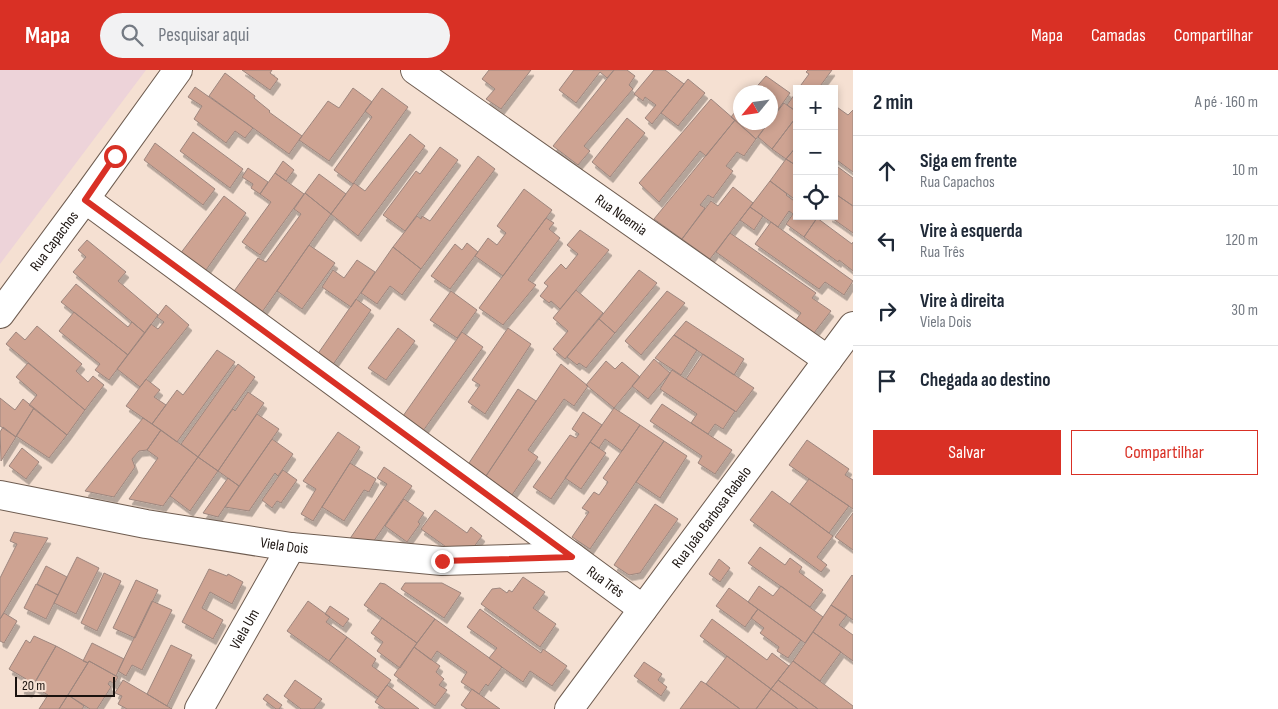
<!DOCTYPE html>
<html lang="pt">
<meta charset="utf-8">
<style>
:root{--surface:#fff;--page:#f2f2f3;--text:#1f2937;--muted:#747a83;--line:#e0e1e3;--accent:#d93025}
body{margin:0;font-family:"Sofia Sans Condensed",sans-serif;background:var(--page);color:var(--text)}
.controls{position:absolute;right:15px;top:15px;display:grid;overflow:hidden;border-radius:0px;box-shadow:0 2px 8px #0003}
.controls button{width:45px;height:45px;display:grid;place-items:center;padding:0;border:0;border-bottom:1px solid var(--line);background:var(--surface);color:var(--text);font:25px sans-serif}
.compass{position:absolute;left:733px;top:15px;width:45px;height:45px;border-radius:50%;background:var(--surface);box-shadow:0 2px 8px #0003;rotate:241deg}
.scale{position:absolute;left:15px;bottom:12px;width:100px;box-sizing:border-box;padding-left:5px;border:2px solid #1b130f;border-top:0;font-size:14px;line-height:18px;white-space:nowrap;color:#1b130f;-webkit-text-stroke:4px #f5e0d2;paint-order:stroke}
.stop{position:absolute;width:15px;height:15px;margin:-11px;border:4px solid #d93025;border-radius:50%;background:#fff}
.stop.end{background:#d93025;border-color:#fff;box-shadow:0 1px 5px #0008}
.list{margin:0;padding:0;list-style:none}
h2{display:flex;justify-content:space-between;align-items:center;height:65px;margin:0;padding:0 20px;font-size:21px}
h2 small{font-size:16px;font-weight:400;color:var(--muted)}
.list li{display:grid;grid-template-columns:32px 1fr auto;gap:15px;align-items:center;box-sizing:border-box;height:70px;padding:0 20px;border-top:1px solid var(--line)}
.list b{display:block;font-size:19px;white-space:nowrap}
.list p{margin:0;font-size:16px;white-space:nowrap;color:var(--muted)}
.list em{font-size:16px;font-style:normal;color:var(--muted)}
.actions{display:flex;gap:10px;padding:15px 20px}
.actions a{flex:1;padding:11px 0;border:1px solid var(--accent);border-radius:0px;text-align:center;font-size:18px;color:var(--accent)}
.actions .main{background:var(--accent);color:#fff}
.icon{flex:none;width:28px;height:28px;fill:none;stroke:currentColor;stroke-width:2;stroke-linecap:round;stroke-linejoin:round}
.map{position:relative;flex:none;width:853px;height:639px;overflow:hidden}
header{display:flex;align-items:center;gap:30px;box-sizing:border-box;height:70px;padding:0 25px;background:var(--accent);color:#fff}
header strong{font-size:24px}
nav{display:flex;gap:28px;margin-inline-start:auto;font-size:18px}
.search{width:350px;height:45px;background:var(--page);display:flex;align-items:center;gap:12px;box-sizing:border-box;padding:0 18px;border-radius:28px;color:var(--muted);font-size:19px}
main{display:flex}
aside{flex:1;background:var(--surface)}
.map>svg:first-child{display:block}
</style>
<header>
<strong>Mapa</strong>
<div class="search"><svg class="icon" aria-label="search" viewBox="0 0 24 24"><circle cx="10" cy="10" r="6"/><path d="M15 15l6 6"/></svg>Pesquisar aqui</div>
<nav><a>Mapa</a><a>Camadas</a><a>Compartilhar</a></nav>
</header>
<main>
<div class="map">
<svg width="853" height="639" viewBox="0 0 853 639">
<defs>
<filter id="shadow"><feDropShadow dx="3" dy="5.5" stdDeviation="0" flood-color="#0004"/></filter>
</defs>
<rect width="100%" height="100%" fill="#f5e0d2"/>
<!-- education -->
<path fill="#edd3d9" d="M 0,0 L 146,0 L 0,194 Z"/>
<!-- building -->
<path fill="#cea392" stroke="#9d867e" filter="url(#shadow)" d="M 242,0 L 272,0 L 270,3 L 278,9 L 270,20 Z
M 489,0 L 531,0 L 501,39 L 486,29 L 495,19 L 482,9 Z
M 574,0 L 614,0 L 607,8 L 600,2 L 576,33 L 559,20 Z
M 614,0 L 627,0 L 635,6 L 629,15 L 633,19 L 584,76 L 590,81 L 578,95 L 553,76 Z
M 654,0 L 665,0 L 684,14 L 652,54 L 645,48 L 656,35 L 645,27 L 643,31 L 634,24 Z
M 808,0 L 832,0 L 818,19 L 798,19 L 809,4 L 806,2 Z
M 225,3 L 255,26 L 254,28 L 270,41 L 269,42 L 302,66 L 289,84 L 209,26 Z
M 766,6 L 790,23 L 770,51 L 770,22 L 752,22 Z
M 688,9 L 705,23 L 678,56 L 661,43 Z
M 195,17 L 253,58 L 245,68 L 235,61 L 226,73 L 194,49 L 202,36 L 188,27 Z
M 353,18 L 372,32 L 329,91 L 299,70 L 328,31 L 339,38 Z
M 382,18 L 408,37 L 353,114 L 334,100 L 372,47 L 365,41 Z
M 797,21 L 797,42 L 787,35 Z
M 711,29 L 735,50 L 706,86 L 700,81 L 659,132 L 639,113 Z
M 784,33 L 797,42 L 797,46 L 772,79 L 758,67 L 769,52 L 770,52 L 770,51 Z
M 834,35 L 848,45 L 853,40 L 853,102 L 834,88 Z
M 740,36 L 740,52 L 769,52 L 756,69 L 731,47 Z
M 797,46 L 797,76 L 786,89 L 772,79 Z
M 627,48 L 645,63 L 610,107 L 592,92 Z
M 735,50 L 756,69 L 744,86 L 737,82 L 726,96 L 733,101 L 713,128 L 708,125 L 700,135 L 705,138 L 682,169 L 654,149 Z
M 193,62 L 243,99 L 230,118 L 180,81 Z
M 410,64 L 425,76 L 358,166 L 331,144 L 354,113 L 365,121 Z
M 155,73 L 215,119 L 203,135 L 144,90 Z
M 797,76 L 797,96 L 786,89 Z
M 440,77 L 458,90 L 405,161 L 383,145 L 416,101 L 420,104 Z
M 478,86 L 495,99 L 421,199 L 393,177 L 417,146 L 421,149 L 422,146 L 430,151 Z
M 786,89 L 797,96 L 797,131 L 770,111 Z
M 283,91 L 294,100 L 286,111 L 275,103 Z
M 834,94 L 853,108 L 853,136 L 834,123 Z
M 248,98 L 268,112 L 260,124 L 251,118 L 253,114 L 242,107 Z
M 275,103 L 304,124 L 260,185 L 242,172 L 271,132 L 260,124 Z
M 319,104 L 346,124 L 331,144 L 305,123 Z
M 770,111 L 787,124 L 786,125 L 797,133 L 797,146 L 815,146 L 817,148 L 804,167 L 786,154 L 793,144 L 789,141 L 778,157 L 750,137 Z
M 733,117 L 753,133 L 710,189 L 682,169 L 711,131 L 718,136 Z
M 524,119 L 552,140 L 503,206 L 475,186 L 488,168 L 497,175 L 506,163 L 497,156 Z
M 305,123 L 331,144 L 260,245 L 232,224 L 258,188 L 266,192 L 301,144 L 294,139 Z
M 834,123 L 853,136 L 853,163 L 829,146 L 834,146 Z
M 224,126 L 246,143 L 204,203 L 180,184 Z
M 750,137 L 763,146 L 754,160 L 740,150 Z
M 546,148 L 554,153 L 549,159 L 560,168 L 528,210 L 536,215 L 503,255 L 479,238 Z
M 817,148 L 852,174 L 853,172 L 853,201 L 839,190 L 838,192 L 804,167 Z
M 771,152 L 853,211 L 844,225 L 825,212 L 819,219 L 755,174 Z
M 580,160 L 609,180 L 560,239 L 551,231 L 549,233 L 540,226 L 548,216 L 544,213 L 561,194 L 566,199 L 578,184 L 567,175 Z
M 730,163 L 816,223 L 812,228 L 831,241 L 814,263 L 796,250 L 801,243 L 716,182 Z
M 87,170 L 126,202 L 118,211 L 158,245 L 145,263 L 73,202 L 86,187 L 78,180 Z
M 467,173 L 478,182 L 450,219 L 431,206 L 455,174 L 462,180 Z
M 309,175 L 335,193 L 302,239 L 277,221 Z
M 393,177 L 421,199 L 402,225 L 390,216 L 377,234 L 361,223 Z
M 357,190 L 375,202 L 351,237 L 322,217 L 333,200 L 344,208 Z
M 639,200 L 657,213 L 615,263 L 599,249 Z
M 76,214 L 128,257 L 132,252 L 145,263 L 128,285 L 61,232 Z
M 576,220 L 603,243 L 565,289 L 553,279 L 568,261 L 553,248 Z
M 451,221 L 477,240 L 457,268 L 430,250 Z
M 667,221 L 685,233 L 641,285 L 625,271 Z
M 356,229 L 371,240 L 332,296 L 317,285 Z
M 166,235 L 189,255 L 140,317 L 117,299 L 151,254 L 158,259 L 164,252 L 157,247 Z
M 74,242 L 128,285 L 109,310 L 95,300 L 100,294 L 59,261 Z
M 599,249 L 615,263 L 586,298 L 579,293 L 577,295 L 567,287 Z
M 686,251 L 744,289 L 734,305 L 674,265 Z
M 37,256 L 82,294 L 76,301 L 88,312 L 93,306 L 104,315 L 85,340 L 6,274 L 16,262 L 25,270 Z
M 398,258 L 415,271 L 386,310 L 368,298 Z
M 508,258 L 531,274 L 485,344 L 468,332 L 480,315 L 472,310 Z
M 462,262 L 483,277 L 423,361 L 403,346 Z
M 674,265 L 697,280 L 681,305 L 655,288 Z
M 217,280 L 235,292 L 177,372 L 152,354 L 177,320 L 183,325 Z
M 703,284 L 754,318 L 736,342 L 686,309 Z
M 654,289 L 670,303 L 648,329 L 632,316 Z
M 606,291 L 615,299 L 622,292 L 640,307 L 614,338 L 586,315 Z
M 28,293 L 85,340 L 67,365 L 29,335 L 37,325 L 16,307 Z
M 238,294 L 255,307 L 198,387 L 181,374 Z
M 561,294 L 588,316 L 574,336 L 564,329 L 528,380 L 538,387 L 512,425 L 486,406 Z
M 672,300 L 735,341 L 723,359 L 715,354 L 708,364 L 691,353 L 697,344 L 660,319 Z
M 146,309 L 160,320 L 154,327 L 166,335 L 152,354 L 126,336 Z
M 518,319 L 536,331 L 486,406 L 469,393 Z
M 248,322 L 264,333 L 218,401 L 198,387 L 233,339 L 235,341 Z
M 0,328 L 15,340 L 23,329 L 34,338 L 16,367 L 0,356 Z
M 662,334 L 732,380 L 715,404 L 698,393 L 702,386 L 650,351 Z
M 34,338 L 67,365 L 49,388 L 16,366 Z
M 614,338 L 640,355 L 622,381 L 605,369 L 599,378 L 590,372 Z
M 583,342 L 602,355 L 551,429 L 533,417 L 570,365 L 576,368 L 579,364 L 572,359 Z
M 257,344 L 279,359 L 239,416 L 218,401 Z
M 143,348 L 161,360 L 147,380 L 139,381 L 132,389 L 135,397 L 114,427 L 85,421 Z
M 640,355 L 664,371 L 590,479 L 572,467 L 589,442 L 582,438 L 594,422 L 599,425 L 608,412 L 603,408 Z
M 3,357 L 16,367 L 1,391 L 0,362 Z
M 161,360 L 198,387 L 163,436 L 129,429 L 158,388 L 147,380 Z
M 338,362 L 360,377 L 313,451 L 301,444 L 316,419 L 303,411 Z
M 272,369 L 293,384 L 278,406 L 275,403 L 249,441 L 225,437 Z
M 807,370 L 849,399 L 845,405 L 853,410 L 853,439 L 789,395 Z
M 664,371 L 687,386 L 660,428 L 636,412 Z
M 590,372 L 606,383 L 581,419 L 565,408 Z
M 22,378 L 39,392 L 26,409 L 9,396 Z
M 198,387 L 218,401 L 190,441 L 170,426 Z
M 350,393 L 376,409 L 369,422 L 364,420 L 344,451 L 322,437 Z
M 384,397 L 412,416 L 371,475 L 347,473 L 387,414 L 377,408 Z
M 283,400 L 297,410 L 281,433 L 277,431 L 272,438 L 262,430 Z
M 228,408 L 239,416 L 218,447 L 203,443 Z
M 809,409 L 849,436 L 829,463 L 790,434 Z
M 772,421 L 833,466 L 817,487 L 827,495 L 821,502 L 750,450 Z
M 404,429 L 424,443 L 418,452 L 420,454 L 407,472 L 385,456 Z
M 655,434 L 678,449 L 640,503 L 629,505 L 614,495 Z
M 435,440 L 467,463 L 471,457 L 482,466 L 470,482 L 463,489 L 421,459 Z
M 853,443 L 853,480 L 835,467 Z
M 14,462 L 48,468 L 0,549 L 0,508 L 17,474 L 10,471 Z
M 760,477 L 785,495 L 790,488 L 802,497 L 799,502 L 823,520 L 810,537 L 748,493 Z
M 77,487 L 99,498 L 76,544 L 54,533 Z
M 719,489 L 730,498 L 720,512 L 709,504 Z
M 46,496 L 67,507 L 58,525 L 37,514 Z
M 209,499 L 227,506 L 228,504 L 243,512 L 232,534 L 210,522 L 202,538 L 223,550 L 213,569 L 182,552 Z
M 104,503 L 121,511 L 97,561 L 81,553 Z
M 852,505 L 853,506 L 853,550 L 831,535 Z
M 523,507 L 545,522 L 533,538 L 556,554 L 540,577 L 481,534 L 492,519 L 500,518 L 507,523 L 509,520 L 512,522 Z
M 136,510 L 158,520 L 135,568 L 113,558 Z
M 380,513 L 385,514 L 435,549 L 417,573 L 364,535 Z
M 405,513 L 442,513 L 461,523 L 444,548 L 401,519 Z
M 36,514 L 58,525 L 46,549 L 24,538 Z
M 759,516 L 773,526 L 781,516 L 823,547 L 805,573 L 748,532 Z
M 729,518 L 758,539 L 745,557 L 716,536 Z
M 152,531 L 172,540 L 142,600 L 132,595 L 126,606 L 118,601 Z
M 308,531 L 330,547 L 326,552 L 347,567 L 329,591 L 287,561 Z
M 831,535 L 847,545 L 839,555 L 853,565 L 853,591 L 813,562 Z
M 330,536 L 349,549 L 343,557 L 325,544 Z
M 480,539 L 541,583 L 543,579 L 567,596 L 552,616 L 530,601 L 523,612 L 489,588 L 497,578 L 467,557 Z
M 758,539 L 801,570 L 788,588 L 777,581 L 779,577 L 760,563 L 764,558 L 751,548 Z
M 4,543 L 17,551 L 4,573 L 0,571 L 0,549 Z
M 382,548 L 417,573 L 400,598 L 377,581 L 383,572 L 371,563 Z
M 435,549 L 502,597 L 488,616 L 486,614 L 479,624 L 461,612 L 467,602 L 437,581 L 431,590 L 414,577 Z
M 712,549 L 767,590 L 772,583 L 789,596 L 771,619 L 700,566 Z
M 813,562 L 841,582 L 820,611 L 793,591 Z
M 34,566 L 56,576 L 29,622 L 21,618 L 26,609 L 9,599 L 26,570 L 30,573 Z
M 347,567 L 376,589 L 372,596 L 391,610 L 378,627 L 329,591 Z
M 92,573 L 124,589 L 116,606 L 89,591 L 88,593 L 83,591 Z
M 171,575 L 192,585 L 167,636 L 147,624 Z
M 56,576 L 88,593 L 59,639 L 39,639 L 48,625 L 33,616 Z
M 414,577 L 440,596 L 436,602 L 444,609 L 439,615 L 447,620 L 435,636 L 394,605 Z
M 727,586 L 771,619 L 756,639 L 740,639 L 706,614 Z
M 89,591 L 118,607 L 114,614 L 110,611 L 108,614 L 111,617 L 97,639 L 90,639 L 68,625 Z
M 793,591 L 853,636 L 853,639 L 818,639 L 778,610 Z
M 644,592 L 662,604 L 658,610 L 667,617 L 661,626 L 634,606 Z
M 123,610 L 147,624 L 172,639 L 127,639 L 118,634 L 122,626 L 115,623 Z
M 295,610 L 322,629 L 314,639 L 301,639 L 284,626 Z
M 778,610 L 818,639 L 798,639 L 771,619 Z
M 701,611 L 706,614 L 740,639 L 680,639 Z
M 387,615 L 419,639 L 385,639 L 375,632 Z
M 472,619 L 500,639 L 467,639 L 461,635 Z
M 771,619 L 798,639 L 756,639 Z
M 267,624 L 282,635 L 279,639 L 276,639 L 263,629 Z
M 68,625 L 84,636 L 82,639 L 59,639 Z"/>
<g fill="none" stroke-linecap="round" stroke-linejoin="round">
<!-- street casing -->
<g stroke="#6e5c50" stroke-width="30">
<g id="street">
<path id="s1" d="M 415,0 L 828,290"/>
<path id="s2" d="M 85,129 L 643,539"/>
<path id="s3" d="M 0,244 L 85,129 L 178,0"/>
<path id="s4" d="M 0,425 L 146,454 L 291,477 L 442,491 L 572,487"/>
<path id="s5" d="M 199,639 L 291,477"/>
<path id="s6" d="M 569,639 L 853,256"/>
</g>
</g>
<!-- street -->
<use href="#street" stroke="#fff" stroke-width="28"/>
</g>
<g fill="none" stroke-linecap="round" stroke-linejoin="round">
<!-- route -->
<path stroke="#d93025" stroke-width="6" d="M 115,86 L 85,130 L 572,487 L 442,491"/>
</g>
<g text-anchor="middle" stroke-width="4.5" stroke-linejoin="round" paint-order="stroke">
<!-- street labels -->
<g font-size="15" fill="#1b130f" stroke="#f5e0d2">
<text dy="5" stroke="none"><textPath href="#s1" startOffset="252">Rua Noemia</textPath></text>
<text dy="5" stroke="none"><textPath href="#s3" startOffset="91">Rua Capachos</textPath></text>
<text dy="5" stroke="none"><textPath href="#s6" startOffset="239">Rua João Barbosa Rabelo</textPath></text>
<text dy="5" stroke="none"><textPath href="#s4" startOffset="289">Viela Dois</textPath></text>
<text dy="5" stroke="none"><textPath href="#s2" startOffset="646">Rua Três</textPath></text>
<text dy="5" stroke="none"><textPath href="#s5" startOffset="92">Viela Um</textPath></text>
</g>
</g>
</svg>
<div class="controls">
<button>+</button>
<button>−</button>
<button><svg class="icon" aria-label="locate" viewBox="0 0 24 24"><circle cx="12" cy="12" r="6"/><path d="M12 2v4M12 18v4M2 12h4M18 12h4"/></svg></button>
</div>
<svg class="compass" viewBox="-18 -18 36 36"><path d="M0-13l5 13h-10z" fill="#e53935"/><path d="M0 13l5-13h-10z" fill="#747a83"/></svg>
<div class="scale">20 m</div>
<div class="stop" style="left:115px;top:86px"></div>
<div class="stop end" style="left:442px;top:491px"></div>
</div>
<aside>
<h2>2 min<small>A pé · 160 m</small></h2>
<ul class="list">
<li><svg class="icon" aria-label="ahead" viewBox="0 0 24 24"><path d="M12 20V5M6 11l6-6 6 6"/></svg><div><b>Siga em frente</b><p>Rua Capachos</p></div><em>10 m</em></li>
<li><svg class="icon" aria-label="left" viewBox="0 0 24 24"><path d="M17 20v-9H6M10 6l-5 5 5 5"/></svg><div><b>Vire à esquerda</b><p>Rua Três</p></div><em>120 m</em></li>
<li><svg class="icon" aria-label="right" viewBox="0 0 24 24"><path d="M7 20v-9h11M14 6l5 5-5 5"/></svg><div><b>Vire à direita</b><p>Viela Dois</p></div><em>30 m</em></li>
<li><svg class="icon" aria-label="arrive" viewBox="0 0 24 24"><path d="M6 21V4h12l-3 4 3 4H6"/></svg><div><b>Chegada ao destino</b></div></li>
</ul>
<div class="actions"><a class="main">Salvar</a><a>Compartilhar</a></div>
</aside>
</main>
